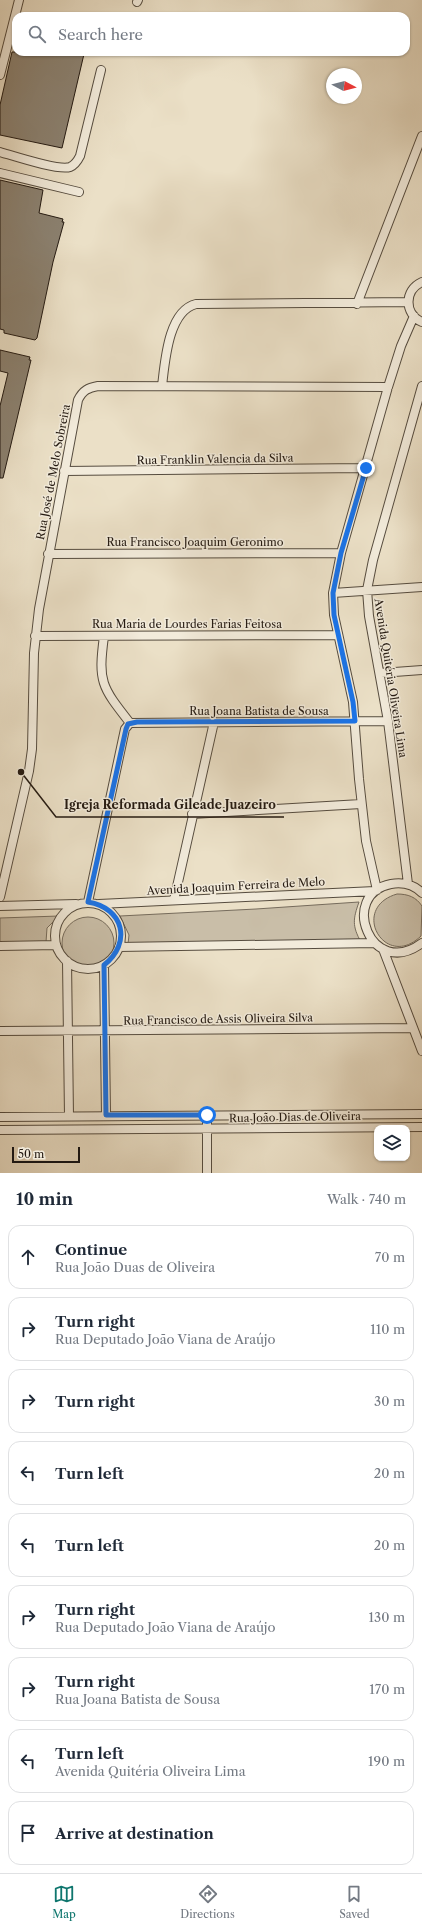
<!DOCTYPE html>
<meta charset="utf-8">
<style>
:root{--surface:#fff;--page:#f6f6f7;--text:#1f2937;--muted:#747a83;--line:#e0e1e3;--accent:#0f766e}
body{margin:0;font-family:"Libre Caslon Text",serif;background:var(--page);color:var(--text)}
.controls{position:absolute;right:12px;bottom:12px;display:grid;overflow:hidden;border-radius:8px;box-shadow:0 1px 3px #0004}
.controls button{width:36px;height:36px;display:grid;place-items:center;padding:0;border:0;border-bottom:1px solid var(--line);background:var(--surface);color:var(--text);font:20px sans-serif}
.compass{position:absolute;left:326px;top:68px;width:36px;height:36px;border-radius:50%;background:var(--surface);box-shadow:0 1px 3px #0004;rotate:97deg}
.scale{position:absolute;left:12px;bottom:10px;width:68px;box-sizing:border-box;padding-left:4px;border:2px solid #241a12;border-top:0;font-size:11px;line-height:14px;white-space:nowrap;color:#241a12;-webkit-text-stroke:3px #f2ebdb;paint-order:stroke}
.stop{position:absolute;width:12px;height:12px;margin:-9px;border:3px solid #1a73e8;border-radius:50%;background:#fff}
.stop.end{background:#1a73e8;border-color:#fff;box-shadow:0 1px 4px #0008}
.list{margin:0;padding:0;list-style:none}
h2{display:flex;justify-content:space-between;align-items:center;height:52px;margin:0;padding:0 16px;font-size:17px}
h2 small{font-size:13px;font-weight:400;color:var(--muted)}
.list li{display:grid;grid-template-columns:26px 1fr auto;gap:12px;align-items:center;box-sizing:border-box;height:64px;margin:0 8px 8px;padding:0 8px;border:1px solid var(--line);border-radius:12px}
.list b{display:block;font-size:15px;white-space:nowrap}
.list p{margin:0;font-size:13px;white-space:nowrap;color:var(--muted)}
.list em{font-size:13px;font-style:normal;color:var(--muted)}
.icon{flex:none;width:22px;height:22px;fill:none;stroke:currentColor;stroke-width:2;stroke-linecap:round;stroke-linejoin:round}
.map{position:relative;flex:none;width:422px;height:1173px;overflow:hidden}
.search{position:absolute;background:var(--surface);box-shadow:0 1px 3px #0004;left:12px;right:12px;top:12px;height:44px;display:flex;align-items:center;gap:10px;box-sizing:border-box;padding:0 14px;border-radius:12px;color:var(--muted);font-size:15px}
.sheet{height:700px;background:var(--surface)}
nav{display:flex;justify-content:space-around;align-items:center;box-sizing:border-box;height:56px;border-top:1px solid var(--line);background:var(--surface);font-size:11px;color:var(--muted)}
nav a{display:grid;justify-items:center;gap:2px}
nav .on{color:var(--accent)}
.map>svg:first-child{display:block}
</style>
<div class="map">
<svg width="422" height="1173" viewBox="0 0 422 1173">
<rect width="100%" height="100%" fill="#ebe0c7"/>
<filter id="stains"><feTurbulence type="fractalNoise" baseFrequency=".005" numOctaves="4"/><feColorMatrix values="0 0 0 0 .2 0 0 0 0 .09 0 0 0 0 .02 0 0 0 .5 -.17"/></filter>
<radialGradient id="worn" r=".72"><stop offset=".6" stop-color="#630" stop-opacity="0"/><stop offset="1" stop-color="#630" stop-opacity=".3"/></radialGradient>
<!-- green -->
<path fill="#c9bea8" stroke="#766c5d" d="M 397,894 C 408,894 416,897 422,906 L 421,936 C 385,971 349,908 397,894 Z
M 359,902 C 353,919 352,926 361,942 L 128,944 L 129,935 L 120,916 L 256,909 Z
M 59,916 L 47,928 L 46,942 L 0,942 L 0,918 Z
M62 943a26 26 0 1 1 52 0a26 26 0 1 1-52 0Z"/>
<!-- building -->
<path fill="#8b8170" stroke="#241a12" d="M 12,52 L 81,52 L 84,54 L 62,148 L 0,135 L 0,105 Z
M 0,180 L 43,190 L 39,213 L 63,219 L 62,222 L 64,222 L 53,262 L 37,338 L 35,340 L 4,333 L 4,330 L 0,329 Z
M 0,350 L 30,357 L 29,360 L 31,360 L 3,478 L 0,478 L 0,406 L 8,373 L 0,371 Z"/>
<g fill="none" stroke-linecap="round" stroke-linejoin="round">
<!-- minor casing -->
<g stroke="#564c3f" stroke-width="10">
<path id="minor" d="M 137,2 L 138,0
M 0,75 L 19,0
M 0,152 C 14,156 59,171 70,167 C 75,165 78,160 80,156 L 101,70
M 0,173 L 79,192
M 422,282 C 404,290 404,314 422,322
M 357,304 L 422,136
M 162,386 C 165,362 168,311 196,304 L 408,302
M 64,471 L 366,468
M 48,554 L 341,553
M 333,593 L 422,587
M 35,636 L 338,635
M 104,636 C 98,682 101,686 130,723
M 381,673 L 422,670
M 130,723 L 388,721
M 192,814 L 361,804
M 408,884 L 388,721 L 369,616 L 367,590 L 373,560 L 422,386
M 377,890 L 366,841 L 359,779 L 353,702 L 334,615 L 333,593 L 341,553 L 388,387 L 401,346 L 414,316
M 422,893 C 414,885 403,882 391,884 C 338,894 371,981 422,943
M 0,897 L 29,771 L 32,749 L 34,653 L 39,609 L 78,400 C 83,390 88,388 98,386 L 388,387
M 174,900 L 214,722
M 88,902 L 125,729 L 130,723
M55 936a33 33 0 1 1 66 0a33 33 0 1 1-66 0Z
M 99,904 L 375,891
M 0,906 L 76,904
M 0,946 L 56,945
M 119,947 L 374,943
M 383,949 L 422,1051
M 67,961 L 69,1116
M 104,965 L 106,1115
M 0,1031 L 413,1028
M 0,1117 L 422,1114
M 0,1130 L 422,1127
M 207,1173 L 207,1115"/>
</g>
<!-- minor -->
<use href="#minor" stroke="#f2ebdb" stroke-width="8"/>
</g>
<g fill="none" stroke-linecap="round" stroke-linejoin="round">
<!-- route -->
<path stroke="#1a73e8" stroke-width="5" d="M 207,1115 L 106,1115 L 104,965 C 132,943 124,908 88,902 L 126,729 L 128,724 L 137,722 L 355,721 L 353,702 L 334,615 L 333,593 L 341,553 L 366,468"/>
</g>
<g text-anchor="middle" stroke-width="3" stroke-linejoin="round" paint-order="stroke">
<!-- street labels -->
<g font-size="11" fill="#241a12" stroke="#f2ebdb">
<text transform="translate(215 459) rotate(-1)" y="4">Rua Franklin Valencia da Silva</text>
<text transform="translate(53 472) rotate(-79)" y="4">Rua José de Melo Sobreira</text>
<text x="195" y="546">Rua Francisco Joaquim Geronimo</text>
<text x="187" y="628">Rua Maria de Lourdes Farias Feitosa</text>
<text transform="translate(391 678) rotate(81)" y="4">Avenida Quitéria Oliveira Lima</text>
<text x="259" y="715">Rua Joana Batista de Sousa</text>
<text transform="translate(236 886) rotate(-3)" y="4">Avenida Joaquim Ferreira de Melo</text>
<text transform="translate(218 1019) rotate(-1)" y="4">Rua Francisco de Assis Oliveira Silva</text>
<text transform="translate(295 1117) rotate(-1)" y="4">Rua João Dias de Oliveira</text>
</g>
</g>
<!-- callouts -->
<path fill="none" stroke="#241a12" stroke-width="1.5" d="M21 772L56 817H284"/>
<circle fill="#241a12" stroke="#f2ebdb" stroke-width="1.5" cx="21" cy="772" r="4"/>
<g font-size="12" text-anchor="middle" font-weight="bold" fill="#241a12" stroke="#f2ebdb" stroke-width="3" stroke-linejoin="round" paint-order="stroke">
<text x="170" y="809">Igreja Reformada Gileade Juazeiro</text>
</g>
<rect width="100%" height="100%" filter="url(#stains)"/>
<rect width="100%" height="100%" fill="url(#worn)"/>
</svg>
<div class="controls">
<button><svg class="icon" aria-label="layers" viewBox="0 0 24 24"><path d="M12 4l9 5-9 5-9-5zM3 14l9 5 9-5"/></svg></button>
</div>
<svg class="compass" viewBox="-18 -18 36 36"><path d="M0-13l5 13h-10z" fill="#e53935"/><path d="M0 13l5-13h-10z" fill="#747a83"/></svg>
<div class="scale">50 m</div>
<div class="stop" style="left:207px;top:1115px"></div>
<div class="stop end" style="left:366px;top:468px"></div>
<div class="search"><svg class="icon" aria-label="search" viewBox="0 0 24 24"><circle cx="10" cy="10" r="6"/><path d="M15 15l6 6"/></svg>Search here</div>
</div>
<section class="sheet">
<h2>10 min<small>Walk · 740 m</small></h2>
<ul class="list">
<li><svg class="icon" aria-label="ahead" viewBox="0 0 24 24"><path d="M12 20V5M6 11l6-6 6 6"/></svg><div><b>Continue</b><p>Rua João Duas de Oliveira</p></div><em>70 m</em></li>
<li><svg class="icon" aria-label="right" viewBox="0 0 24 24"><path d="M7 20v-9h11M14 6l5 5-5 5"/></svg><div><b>Turn right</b><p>Rua Deputado João Viana de Araújo</p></div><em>110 m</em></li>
<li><svg class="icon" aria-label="right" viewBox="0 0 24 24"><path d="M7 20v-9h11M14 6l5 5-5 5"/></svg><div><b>Turn right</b></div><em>30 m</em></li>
<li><svg class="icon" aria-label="left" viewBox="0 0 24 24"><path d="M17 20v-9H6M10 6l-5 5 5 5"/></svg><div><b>Turn left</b></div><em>20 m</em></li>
<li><svg class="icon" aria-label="left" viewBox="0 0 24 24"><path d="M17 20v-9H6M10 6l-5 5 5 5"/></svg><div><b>Turn left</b></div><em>20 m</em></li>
<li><svg class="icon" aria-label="right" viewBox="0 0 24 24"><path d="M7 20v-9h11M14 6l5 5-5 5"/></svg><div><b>Turn right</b><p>Rua Deputado João Viana de Araújo</p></div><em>130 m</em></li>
<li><svg class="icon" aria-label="right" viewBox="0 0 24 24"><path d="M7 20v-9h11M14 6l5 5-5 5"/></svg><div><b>Turn right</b><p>Rua Joana Batista de Sousa</p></div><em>170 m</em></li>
<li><svg class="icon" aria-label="left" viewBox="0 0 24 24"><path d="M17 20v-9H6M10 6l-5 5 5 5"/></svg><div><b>Turn left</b><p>Avenida Quitéria Oliveira Lima</p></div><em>190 m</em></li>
<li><svg class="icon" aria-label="arrive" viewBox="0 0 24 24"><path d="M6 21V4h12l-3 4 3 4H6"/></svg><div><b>Arrive at destination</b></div></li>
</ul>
</section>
<nav>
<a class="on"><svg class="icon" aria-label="map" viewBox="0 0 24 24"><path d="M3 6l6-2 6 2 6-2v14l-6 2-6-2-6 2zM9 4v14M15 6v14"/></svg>Map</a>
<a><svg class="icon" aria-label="directions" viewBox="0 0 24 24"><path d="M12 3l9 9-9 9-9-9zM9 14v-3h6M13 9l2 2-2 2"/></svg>Directions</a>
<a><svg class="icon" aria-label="saved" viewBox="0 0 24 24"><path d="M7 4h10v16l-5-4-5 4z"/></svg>Saved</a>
</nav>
